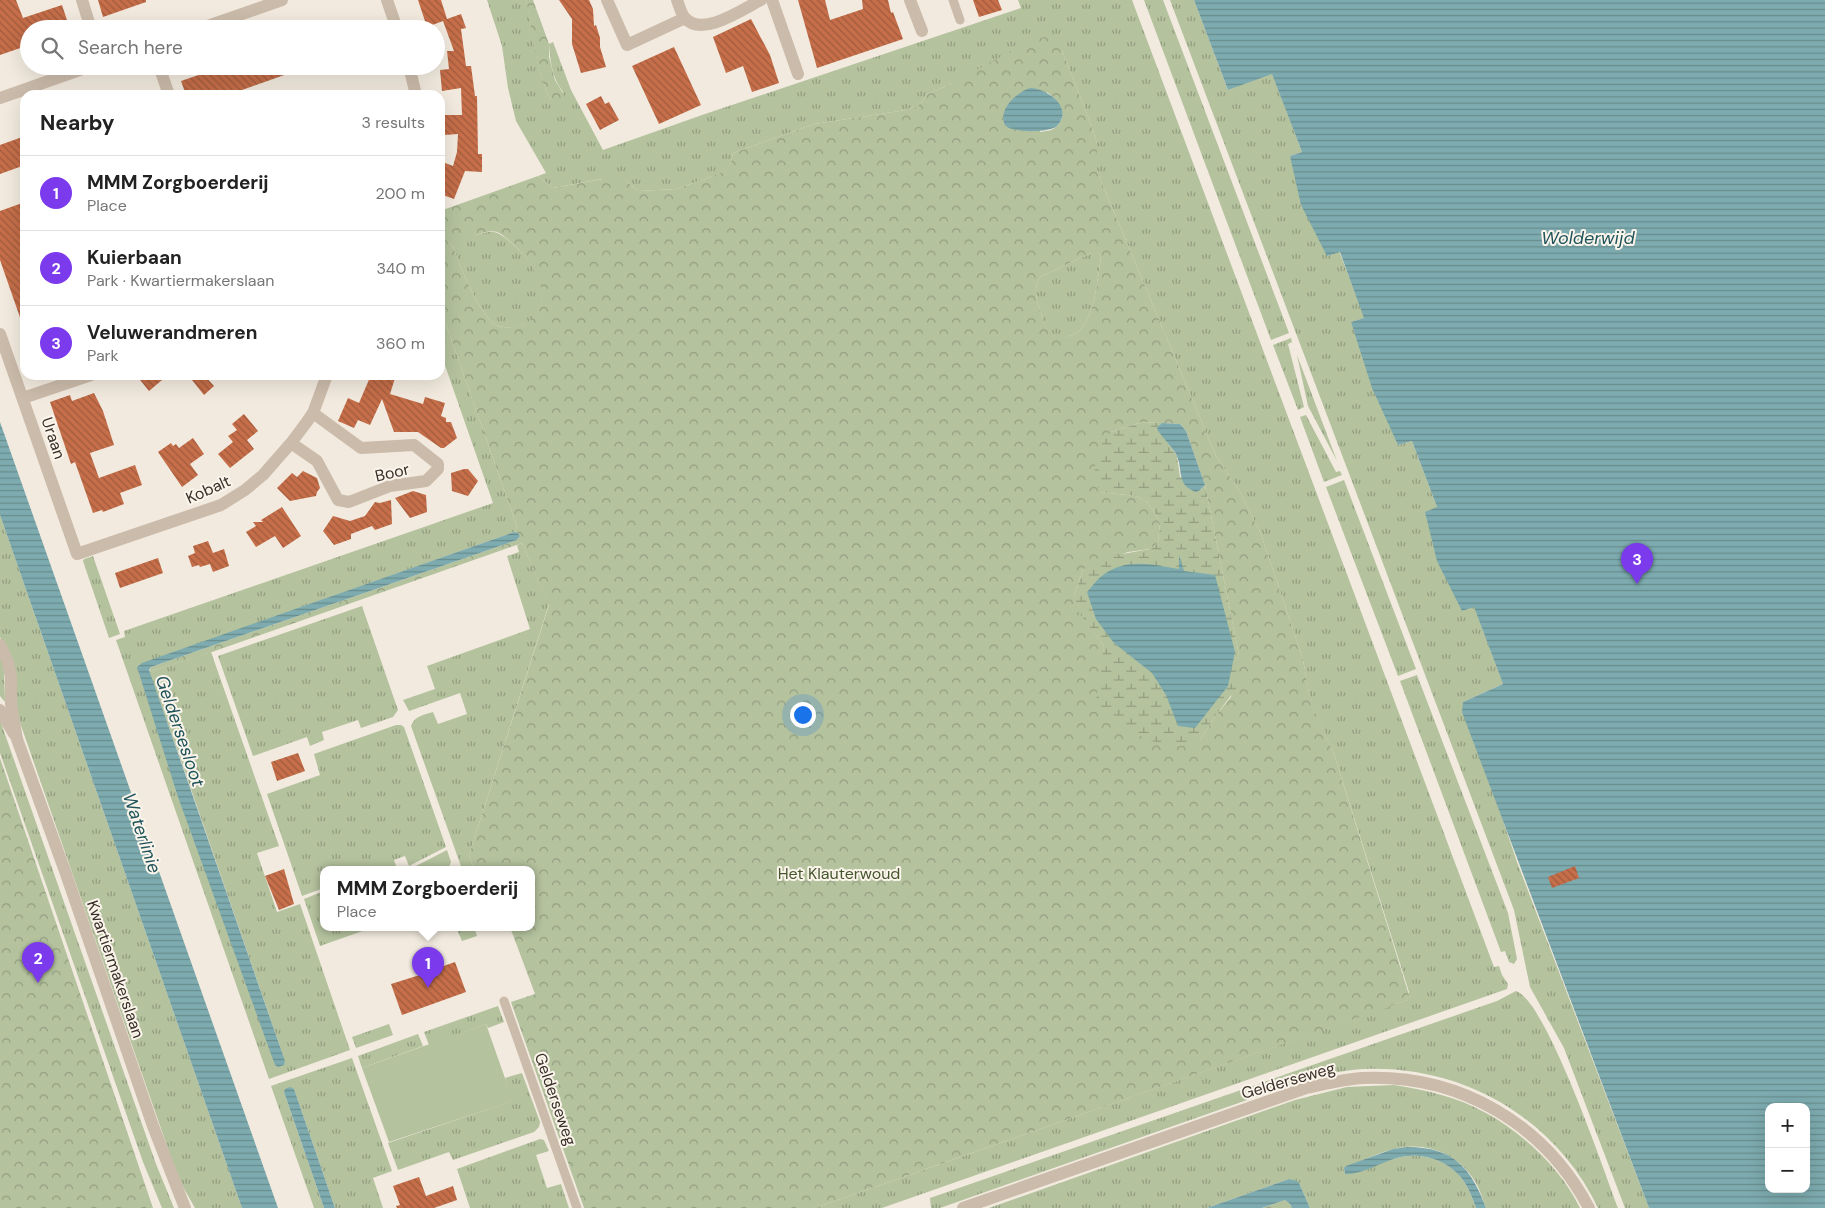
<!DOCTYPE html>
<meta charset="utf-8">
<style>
:root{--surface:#fff;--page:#f2f2f2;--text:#222;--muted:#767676;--line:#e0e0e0;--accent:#7c3aed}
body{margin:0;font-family:"DM Sans",sans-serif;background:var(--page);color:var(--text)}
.controls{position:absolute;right:15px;bottom:15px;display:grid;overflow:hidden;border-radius:10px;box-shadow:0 5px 20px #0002}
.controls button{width:45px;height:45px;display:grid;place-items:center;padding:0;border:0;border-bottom:1px solid var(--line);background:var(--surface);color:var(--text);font:25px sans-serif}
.you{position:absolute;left:802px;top:714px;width:18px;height:18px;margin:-12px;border:4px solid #fff;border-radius:50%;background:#1a73e8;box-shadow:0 0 0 8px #1a73e833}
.badge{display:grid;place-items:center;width:32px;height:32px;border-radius:50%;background:var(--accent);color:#fff;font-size:16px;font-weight:700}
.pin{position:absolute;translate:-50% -41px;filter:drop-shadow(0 1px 2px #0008)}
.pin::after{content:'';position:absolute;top:26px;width:18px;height:15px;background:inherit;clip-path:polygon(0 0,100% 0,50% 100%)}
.popup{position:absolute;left:320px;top:866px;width:215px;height:65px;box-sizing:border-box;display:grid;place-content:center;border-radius:10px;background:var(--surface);filter:drop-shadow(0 1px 4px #0005);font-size:16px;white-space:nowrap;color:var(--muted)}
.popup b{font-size:19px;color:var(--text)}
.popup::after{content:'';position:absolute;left:50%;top:100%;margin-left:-10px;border:10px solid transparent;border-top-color:var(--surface)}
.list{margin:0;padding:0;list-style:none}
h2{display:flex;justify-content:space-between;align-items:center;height:65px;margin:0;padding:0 20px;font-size:21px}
h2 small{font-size:16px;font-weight:400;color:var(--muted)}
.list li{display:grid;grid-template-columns:32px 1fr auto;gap:15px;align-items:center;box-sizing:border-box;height:75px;padding:0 20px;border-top:1px solid var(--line)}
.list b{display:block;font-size:19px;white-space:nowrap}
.list p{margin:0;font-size:16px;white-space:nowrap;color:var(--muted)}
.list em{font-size:16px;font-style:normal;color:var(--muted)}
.icon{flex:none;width:28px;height:28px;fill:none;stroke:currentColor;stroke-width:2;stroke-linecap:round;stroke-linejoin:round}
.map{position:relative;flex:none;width:1825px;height:1208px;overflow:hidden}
.search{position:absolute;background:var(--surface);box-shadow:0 5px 20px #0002;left:20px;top:20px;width:425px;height:55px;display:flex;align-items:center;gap:12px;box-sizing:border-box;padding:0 18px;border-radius:28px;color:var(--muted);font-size:19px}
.panel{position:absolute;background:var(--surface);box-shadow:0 5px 20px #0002;left:20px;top:90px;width:425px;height:290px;border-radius:15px}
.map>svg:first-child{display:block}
</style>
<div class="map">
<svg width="1825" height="1208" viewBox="0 0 1825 1208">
<defs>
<pattern id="grass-tufts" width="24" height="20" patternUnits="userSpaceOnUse" patternTransform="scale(1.25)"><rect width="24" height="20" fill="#b4c29e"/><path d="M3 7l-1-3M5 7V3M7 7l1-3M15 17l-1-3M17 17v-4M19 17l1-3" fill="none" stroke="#939e81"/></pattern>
<pattern id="forest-crowns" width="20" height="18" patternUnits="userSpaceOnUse" patternTransform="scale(1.25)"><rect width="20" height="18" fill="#b4c29e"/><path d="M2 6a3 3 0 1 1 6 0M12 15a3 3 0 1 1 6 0" fill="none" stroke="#939e81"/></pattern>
<pattern id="wetland-marsh" width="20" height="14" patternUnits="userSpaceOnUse" patternTransform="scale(1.25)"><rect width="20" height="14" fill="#b4c29e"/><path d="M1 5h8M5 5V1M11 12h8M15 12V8" fill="none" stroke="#939e81"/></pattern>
<pattern id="water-rules" width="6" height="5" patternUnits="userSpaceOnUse" patternTransform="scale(1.25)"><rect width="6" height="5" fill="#7dabaf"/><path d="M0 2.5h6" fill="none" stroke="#678c8e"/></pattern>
<pattern id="building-back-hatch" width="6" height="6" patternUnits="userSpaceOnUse" patternTransform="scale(1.25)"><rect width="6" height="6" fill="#c56e49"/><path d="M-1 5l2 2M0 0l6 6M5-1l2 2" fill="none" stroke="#a15b3d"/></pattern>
</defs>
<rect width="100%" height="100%" fill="#f2eade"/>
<!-- grass -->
<path fill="url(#grass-tufts)" d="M 487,0 L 526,0 C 534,34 535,69 551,100 L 563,92 C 552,78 550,61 549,44 L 553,42 L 571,90 L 603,150 L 705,114 L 1021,8 L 1018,0 L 1132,0 L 1494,967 L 1499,966 L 1502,975 L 1508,984 L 1507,989 L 882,1208 L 815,1208 L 1407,1000 L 1409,992 L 1334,754 L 1311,704 L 1303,660 L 1261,534 L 1239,490 L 1216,456 L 1097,171 L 1097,144 L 1092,127 L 1062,50 L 951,84 L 926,95 L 922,102 L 916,107 L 900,111 L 814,124 L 733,153 L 731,162 L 726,171 L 705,179 L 676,189 L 638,191 L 626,181 L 602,179 L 553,188 L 538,176 L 546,173 L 516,121 L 508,88 L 502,46 Z
M 1144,0 L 1163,0 L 1289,333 L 1271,340 Z
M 1170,0 L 1194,0 L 1228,90 L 1272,73 L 1302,152 L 1290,156 L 1328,256 L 1339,251 L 1365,318 L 1351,322 L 1398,445 L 1412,441 L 1437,507 L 1462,611 L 1474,606 L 1503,684 L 1463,702 L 1517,862 L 1649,1208 L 1625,1208 L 1564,1048 L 1530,987 L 1514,910 Z
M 440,225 C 448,231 458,235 468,236 C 479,237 489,227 501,235 C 515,244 529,259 537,274 C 549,298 540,327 511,327 C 505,328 498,327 493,323 C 480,312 466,279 459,263 C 457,258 455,250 452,245 C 449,242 444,239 440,236 Z
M 1091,253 L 1098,253 L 1101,257 C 1097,280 1096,309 1082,328 C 1079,332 1073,335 1069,336 C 1050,342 1045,328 1041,313 C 1036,300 1033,289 1040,277 Z
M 440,307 L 517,527 L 514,532 L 139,665 L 285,1061 L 184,769 L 149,672 L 211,652 L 279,846 L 257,853 L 277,912 L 300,904 L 350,1050 L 269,1079 L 116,640 L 125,637 L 124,631 L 493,503 L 440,351 Z
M 1291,338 L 1292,342 L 1288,344 L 1304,407 L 1298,410 L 1273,345 Z
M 1297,355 L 1337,461 L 1308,406 Z
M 1306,415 L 1336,472 L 1340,471 L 1342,475 L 1324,482 L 1300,417 Z
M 1344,480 L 1416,669 L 1398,676 L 1326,487 Z
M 0,515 L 242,1208 L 195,1208 L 182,1185 L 174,1166 L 17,714 L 14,667 L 0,637 Z
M 522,543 L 549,604 L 469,855 L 474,869 L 462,869 L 411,726 C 414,716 424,715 433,712 L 438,724 L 467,714 L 460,693 L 412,710 L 409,711 L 403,700 L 435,689 L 427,666 L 530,629 L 507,556 L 519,552 L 517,545 Z
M 93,556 L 120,634 L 109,638 L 83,561 L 84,559 Z
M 362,606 L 398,710 L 393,717 L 361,728 L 358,720 L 322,732 L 324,740 L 310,746 L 307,737 L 253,756 L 218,656 Z
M 0,656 L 4,666 L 5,702 L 0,696 Z
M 1417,675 L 1508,913 L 1517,959 L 1514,964 L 1509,962 L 1505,951 L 1501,952 L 1400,681 Z
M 0,720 L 156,1164 L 174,1208 L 162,1208 L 143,1162 L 0,753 Z
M 396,725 L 401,725 L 404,727 L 446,847 L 409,866 L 405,856 L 394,860 L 397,869 L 324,869 L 324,888 L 302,896 L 267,794 L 320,775 L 314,754 Z
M 447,850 L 451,862 L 449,867 L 442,869 L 432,869 L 431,867 L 425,869 L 410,869 Z
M 324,891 L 324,927 L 374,927 L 320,946 L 304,899 Z
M 456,927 L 474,927 L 477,936 L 462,941 Z
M 1516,991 C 1547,1002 1604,1171 1618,1208 L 1598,1208 C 1555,1118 1463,1065 1364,1069 C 1343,1070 1324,1075 1304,1080 L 940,1208 L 931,1208 L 930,1198 L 1497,1001 Z
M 498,1006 L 504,1022 L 488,1028 L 486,1024 L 429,1045 L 424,1032 Z
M 389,1024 L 393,1035 L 356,1048 L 352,1037 Z
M 418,1034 L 423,1046 L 362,1068 L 358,1056 Z
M 352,1058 L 392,1171 L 373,1178 L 383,1208 L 335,1208 L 294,1089 L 284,1092 L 324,1208 L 314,1208 L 271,1086 Z
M 522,1073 L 540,1122 L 539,1127 L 534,1132 L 453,1160 L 449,1152 L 398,1170 L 388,1143 L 512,1101 L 505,1078 Z
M 1394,1085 C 1426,1090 1458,1097 1486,1113 C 1523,1133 1562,1170 1580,1208 L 1486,1208 C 1482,1197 1479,1186 1472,1177 C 1455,1152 1423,1141 1394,1149 C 1377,1153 1360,1162 1344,1168 L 1345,1174 C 1364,1171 1379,1162 1397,1158 C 1422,1151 1451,1161 1465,1183 C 1470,1191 1473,1200 1476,1208 L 1310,1208 L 1299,1183 L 1289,1179 L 1207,1208 L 989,1208 L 1295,1100 L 1347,1087 Z
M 540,1139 L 544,1140 L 549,1151 L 536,1155 L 547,1188 L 561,1184 L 569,1208 L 470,1208 L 457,1169 Z"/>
<!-- forest -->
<path fill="url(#forest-crowns)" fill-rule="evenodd" d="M 526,0 L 533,0 L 549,44 L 549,57 L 555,80 L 564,95 L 563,100 L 560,102 L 551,100 C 535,69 533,34 526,0 Z
M 1046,37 L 1053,40 L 1062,50 L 1092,127 L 1097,144 L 1097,171 L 1216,456 L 1239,490 L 1261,534 L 1303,660 L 1311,703 L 1334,754 L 1409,995 L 1407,1000 L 1380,1010 L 815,1208 L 584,1208 L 511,1002 L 535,994 L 510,927 L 532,927 L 532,869 L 474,869 L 469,855 L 549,605 L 522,543 L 212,652 L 149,672 L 151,667 L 517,540 L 520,536 L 518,533 L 514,532 L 517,527 L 440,307 L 440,236 C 444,238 449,242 452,245 C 455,250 457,258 459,263 C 466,279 480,312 493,323 C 498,327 505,328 511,327 C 540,327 549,297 536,274 C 529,259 515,244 501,234 C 490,227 479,236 468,237 C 457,237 448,231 440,225 L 440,211 L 538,176 L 553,188 L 614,177 L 626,181 L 638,191 L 676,189 L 705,179 L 725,171 L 731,162 L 733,153 L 814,124 L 900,111 L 916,107 L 922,102 L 926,95 L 951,84 L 1033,39 ZM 1047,92 C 1058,100 1070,115 1056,127 C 1052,131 1046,131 1040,132 ZM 1091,253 L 1098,253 L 1101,257 C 1097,280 1096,309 1082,328 C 1079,332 1073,335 1069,336 C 1051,341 1045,328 1041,313 C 1036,300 1033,289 1040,277 ZM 1142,422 L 1180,424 L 1186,431 L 1205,485 L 1239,655 L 1231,697 L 1216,715 L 1200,740 L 1102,670 L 1104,646 L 1093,631 L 1074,595 L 1083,570 L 1128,552 L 1150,549 L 1158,543 L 1160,523 L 1155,513 L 1147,502 L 1136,496 L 1100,492 L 1111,432 Z
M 0,758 L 153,1208 L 0,1208 Z
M 1285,1200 L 1290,1204 L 1292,1208 L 1262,1208 Z"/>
<!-- wetland -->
<path fill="url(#wetland-marsh)" d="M 1142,422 L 1162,423 L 1157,427 L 1177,456 L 1180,477 L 1200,490 L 1205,485 L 1239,655 L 1236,689 L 1216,715 L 1200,740 L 1180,746 L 1151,741 L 1119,726 L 1102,714 L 1096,701 L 1104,646 L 1077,610 L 1074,595 L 1083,570 L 1095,559 L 1150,549 L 1158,543 L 1160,523 L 1155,513 L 1147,502 L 1136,496 L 1100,492 L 1094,477 L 1095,464 L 1103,440 L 1111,432 Z"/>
<!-- garden -->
<path fill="#b4c29e" d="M 486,1024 L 513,1101 L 389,1142 L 362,1068 Z"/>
<!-- water -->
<path fill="url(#water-rules)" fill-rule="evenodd" d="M 1194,0 L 1825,0 L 1825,1208 L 1649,1208 L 1462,712 L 1463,702 L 1503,684 L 1474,607 L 1462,611 L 1437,561 L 1425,512 L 1437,507 L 1412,441 L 1398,445 L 1372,388 L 1351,322 L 1364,318 L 1340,252 L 1327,256 L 1301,205 L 1290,156 L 1302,152 L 1272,74 L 1228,90 ZM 1769,1107 L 1806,1107 L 1806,1189 L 1769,1189 Z
M 1031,88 C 1048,89 1074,108 1057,126 C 1050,133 1010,133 1005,125 C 997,109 1018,91 1031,88 Z
M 0,422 L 278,1208 L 242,1208 L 0,515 Z
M 1162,423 L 1180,424 L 1186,431 L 1205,485 L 1200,490 L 1196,492 C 1175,484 1184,470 1176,454 C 1171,446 1164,439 1158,431 L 1157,427 Z
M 514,532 L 518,533 L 520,536 L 517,540 L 151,667 L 149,670 L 285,1061 L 284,1065 L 278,1067 L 275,1065 L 178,797 L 137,667 L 142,663 Z
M 1179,555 L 1184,571 L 1215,575 L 1235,652 L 1228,686 L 1195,728 L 1178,726 L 1166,695 L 1152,673 L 1114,643 L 1096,619 L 1087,592 C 1092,587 1097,579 1103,575 C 1127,557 1153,565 1179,569 Z
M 290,1087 L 294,1089 L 335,1208 L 324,1208 L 284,1092 L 285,1089 Z
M 1407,1147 C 1453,1147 1471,1167 1486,1208 L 1476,1208 C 1473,1200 1470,1191 1465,1183 C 1451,1161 1422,1151 1397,1158 C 1381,1162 1362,1175 1345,1174 L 1344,1168 L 1346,1166 L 1393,1149 Z
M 1289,1179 L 1297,1181 L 1299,1183 L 1310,1208 L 1292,1208 L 1290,1204 L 1285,1200 L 1262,1208 L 1207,1208 Z"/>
<!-- building -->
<path fill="url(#building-back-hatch)" d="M 0,0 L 16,0 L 23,18 L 62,5 L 70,29 L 29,29 L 29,45 L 0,55 Z
M 98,0 L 146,0 L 146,2 L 103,17 Z
M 418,0 L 441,0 L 447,19 L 461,14 L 466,28 L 461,29 L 466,66 L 471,66 L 475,96 L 477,96 L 478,154 L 482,154 L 482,172 L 465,171 L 454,199 L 440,194 L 440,161 L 453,166 L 457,152 L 458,134 L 444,135 L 443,115 L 462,115 L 461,88 L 442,91 L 440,70 L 449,69 L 447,51 L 454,51 L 443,21 L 427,27 Z
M 559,0 L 589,0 L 593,9 L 594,26 L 596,25 L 600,38 L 600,47 L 606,67 L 581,73 L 572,44 L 572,19 Z
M 798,0 L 825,0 L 830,20 L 863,9 L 862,0 L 888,0 L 891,13 L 893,12 L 903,39 L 817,68 Z
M 973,0 L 998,0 L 1002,10 L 979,17 Z
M 751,19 L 770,55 L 779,83 L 752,92 L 743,66 L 726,73 L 713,37 Z
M 674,47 L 701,105 L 659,124 L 632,66 Z
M 225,66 L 303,66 L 304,68 L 228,95 L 186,95 L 181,81 Z
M 601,96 L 605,104 L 609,102 L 619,120 L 600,130 L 586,104 Z
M 25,136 L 25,165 L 0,174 L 0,145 Z
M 25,202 L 25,326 L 23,326 L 0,260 L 0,211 Z
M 136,375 L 168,375 L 149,391 Z
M 188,375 L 204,375 L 214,386 L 204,395 Z
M 371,375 L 396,375 L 390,394 L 423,404 L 425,397 L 445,403 L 441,416 L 446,418 L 446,422 L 451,422 L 457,438 L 444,448 L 441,448 L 418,432 L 394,432 L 382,399 L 370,425 L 358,420 L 354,428 L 338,421 L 348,398 L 359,403 Z
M 94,393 L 103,411 L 114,445 L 90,453 L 99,478 L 135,465 L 142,485 L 120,493 L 124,504 L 103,512 L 102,510 L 93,513 L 75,462 L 71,464 L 50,402 L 70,395 L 72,401 Z
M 244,414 L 258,431 L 247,440 L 254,449 L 230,468 L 218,454 L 233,442 L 228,436 L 237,430 L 232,424 Z
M 193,438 L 204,454 L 190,464 L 198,475 L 182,487 L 158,452 L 171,443 L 173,446 L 176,444 L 179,448 Z
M 464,469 L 468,469 L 478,481 L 468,496 L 452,491 L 451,473 Z
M 303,471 L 317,478 L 320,488 L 317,492 L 316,496 L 290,501 L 277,488 L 292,473 L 297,477 Z
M 413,491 L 426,495 L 427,512 L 410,518 L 395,498 Z
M 391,500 L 392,524 L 375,530 L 372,526 L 351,534 L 351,539 L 334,545 L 323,531 L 333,516 L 350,521 L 365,516 L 375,502 L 380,503 Z
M 282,507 L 301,536 L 283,548 L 275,536 L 256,547 L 246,532 L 256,526 L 253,522 L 263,522 L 261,520 Z
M 208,541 L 213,553 L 224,549 L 229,566 L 213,572 L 210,564 L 200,567 L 199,565 L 192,567 L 188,556 L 195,553 L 193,546 Z
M 158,558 L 163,573 L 120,588 L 115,573 Z
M 298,753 L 305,771 L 277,781 L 271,762 Z
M 1575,866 L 1579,878 L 1552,888 L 1548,877 Z
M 284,869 L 294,904 L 279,910 L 265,876 Z
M 432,961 L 435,969 L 455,962 L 466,992 L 402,1015 L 391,984 L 423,974 L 420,965 Z
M 419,1177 L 426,1196 L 453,1186 L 457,1200 L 434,1208 L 397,1208 L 396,1206 L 400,1205 L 393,1186 Z"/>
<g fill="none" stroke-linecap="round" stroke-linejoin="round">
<!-- service -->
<path stroke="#cbbbaa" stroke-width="9" d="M 953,0 L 960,20
M 344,95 L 345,95
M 504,1001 L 577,1208"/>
<!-- minor -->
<path stroke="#cbbbaa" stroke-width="12" d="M 82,0 L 91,29
M 387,0 L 397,29
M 607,0 L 627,45 L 685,18
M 677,0 C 679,5 681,14 685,18 C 702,38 743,9 761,0
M 772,0 L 798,74
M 910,0 L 922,31
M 199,29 L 282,0
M 159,66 L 169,95
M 409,66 L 416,95
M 0,98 L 91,66
M 0,334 L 77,554 L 221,505 L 245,490 L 263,475 L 291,443 L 306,423 L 313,413 L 327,375
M 23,398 L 91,375
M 291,443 L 317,461 L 338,500 L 349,502 L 390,486 L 426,481 L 438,469 L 438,464 L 414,445 L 361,448 L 313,413"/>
<!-- tertiary -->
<path stroke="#cbbbaa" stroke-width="12" d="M 0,645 L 8,662 L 11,677 L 11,704 L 17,739 L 66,874 L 153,1126 L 185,1208
M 0,710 L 14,734
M 963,1208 L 1306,1088 C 1325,1084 1344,1079 1363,1078 C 1459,1074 1544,1123 1589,1208"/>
</g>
<g text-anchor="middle" stroke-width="4" stroke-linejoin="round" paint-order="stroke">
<!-- street labels -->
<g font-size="16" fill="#382f29" stroke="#faf4eb">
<text transform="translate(54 438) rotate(71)" y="6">Uraan</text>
<text transform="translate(392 472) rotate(-13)" y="6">Boor</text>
<text transform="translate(208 489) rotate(-24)" y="6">Kobalt</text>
<text transform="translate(116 969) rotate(71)" y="6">Kwartiermakerslaan</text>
<text transform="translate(1288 1080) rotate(-16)" y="6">Gelderseweg</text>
<text transform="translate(556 1099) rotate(71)" y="6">Gelderseweg</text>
</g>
<!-- park labels -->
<g font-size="16" fill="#45562d" stroke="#faf4eb">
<text x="839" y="879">Het Klauterwoud</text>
</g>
<!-- water labels -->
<g font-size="18" font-style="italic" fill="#1f535a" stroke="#faf4eb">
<text x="1588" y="244">Wolderwijd</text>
<text transform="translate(180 731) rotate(71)" y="6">Geldersesloot</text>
<text transform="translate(142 833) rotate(71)" y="6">Waterlinie</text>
</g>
</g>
</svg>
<div class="controls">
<button>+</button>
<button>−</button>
</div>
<div class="you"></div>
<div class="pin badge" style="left:428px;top:988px">1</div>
<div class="popup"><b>MMM Zorgboerderij</b>Place</div>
<div class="pin badge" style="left:38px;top:983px">2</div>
<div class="pin badge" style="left:1637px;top:584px">3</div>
<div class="search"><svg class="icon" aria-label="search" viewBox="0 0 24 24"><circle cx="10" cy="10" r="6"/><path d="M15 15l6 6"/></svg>Search here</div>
<section class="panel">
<h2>Nearby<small>3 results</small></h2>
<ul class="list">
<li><span class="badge">1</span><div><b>MMM Zorgboerderij</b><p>Place</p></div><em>200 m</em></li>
<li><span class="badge">2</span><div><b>Kuierbaan</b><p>Park · Kwartiermakerslaan</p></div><em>340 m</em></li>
<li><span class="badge">3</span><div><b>Veluwerandmeren</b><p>Park</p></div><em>360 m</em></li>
</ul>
</section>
</div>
